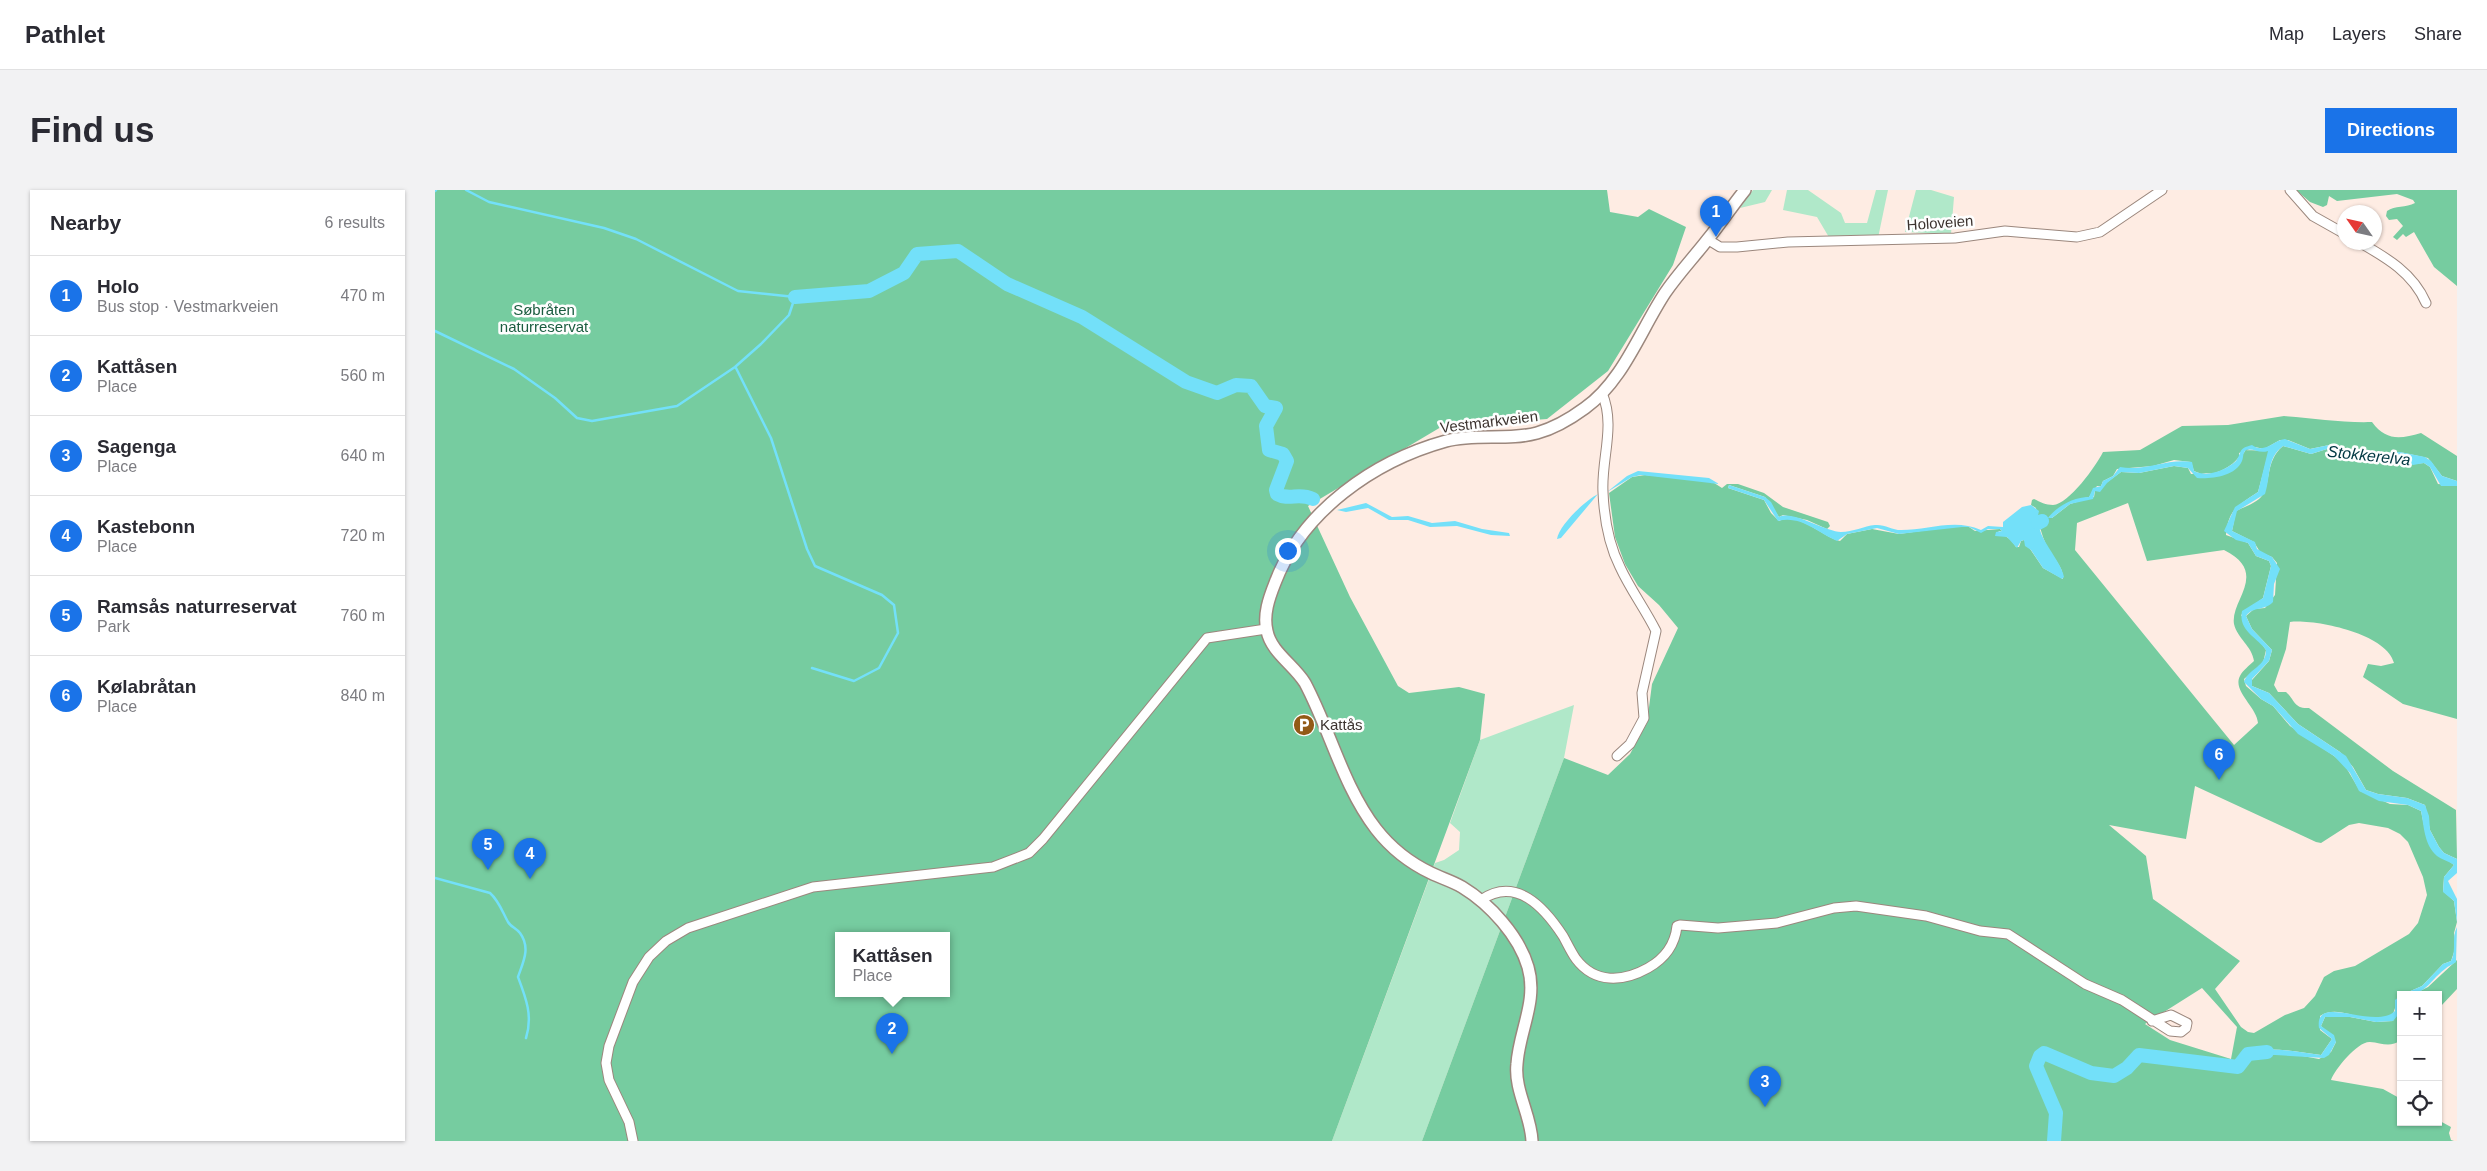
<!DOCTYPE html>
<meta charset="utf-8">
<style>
:root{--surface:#fff;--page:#f2f2f3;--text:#2b2b33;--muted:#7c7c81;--line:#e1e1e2;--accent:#1a73e8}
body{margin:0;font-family:Arial,sans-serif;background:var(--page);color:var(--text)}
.controls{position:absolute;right:15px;bottom:15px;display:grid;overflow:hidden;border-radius:0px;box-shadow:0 1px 4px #0004}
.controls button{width:45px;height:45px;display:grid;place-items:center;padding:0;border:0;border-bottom:1px solid var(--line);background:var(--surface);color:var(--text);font:25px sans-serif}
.compass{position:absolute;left:1902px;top:15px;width:45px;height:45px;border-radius:50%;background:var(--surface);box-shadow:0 1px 4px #0004;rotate:304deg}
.you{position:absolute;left:852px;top:360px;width:18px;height:18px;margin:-12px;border:4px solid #fff;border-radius:50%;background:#1a73e8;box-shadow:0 0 0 8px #1a73e833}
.badge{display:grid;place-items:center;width:32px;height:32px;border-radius:50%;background:var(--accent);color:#fff;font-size:16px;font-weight:700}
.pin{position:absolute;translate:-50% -41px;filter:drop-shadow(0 1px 2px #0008)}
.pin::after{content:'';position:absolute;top:26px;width:18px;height:15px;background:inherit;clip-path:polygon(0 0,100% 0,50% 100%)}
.popup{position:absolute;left:400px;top:742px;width:115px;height:65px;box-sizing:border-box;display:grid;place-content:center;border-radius:0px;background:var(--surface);filter:drop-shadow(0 1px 4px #0005);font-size:16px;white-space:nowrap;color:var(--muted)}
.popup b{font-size:19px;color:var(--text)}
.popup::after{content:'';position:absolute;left:50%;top:100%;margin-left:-10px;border:10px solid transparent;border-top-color:var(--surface)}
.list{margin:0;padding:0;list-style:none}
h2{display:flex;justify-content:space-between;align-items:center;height:65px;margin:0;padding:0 20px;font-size:21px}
h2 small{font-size:16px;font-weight:400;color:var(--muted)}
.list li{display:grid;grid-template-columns:32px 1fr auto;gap:15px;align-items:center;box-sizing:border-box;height:80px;padding:0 20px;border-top:1px solid var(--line)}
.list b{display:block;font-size:19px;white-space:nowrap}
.list p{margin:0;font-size:16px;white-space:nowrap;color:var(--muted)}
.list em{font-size:16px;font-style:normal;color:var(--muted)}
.icon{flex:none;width:28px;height:28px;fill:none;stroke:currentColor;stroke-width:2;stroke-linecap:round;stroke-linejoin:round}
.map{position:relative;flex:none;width:2022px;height:951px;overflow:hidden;border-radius:0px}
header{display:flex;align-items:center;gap:30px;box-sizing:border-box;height:70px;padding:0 25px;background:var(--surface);border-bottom:1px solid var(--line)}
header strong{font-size:24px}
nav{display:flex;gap:28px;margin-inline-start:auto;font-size:18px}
.intro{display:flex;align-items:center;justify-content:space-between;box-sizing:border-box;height:120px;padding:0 30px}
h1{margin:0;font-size:35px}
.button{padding:12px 22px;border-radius:0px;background:var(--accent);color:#fff;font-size:18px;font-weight:700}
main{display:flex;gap:30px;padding:0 30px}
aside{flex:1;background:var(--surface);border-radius:0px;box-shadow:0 1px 4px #0004}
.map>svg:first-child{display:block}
</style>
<header>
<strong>Pathlet</strong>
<nav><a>Map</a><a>Layers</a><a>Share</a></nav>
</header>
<div class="intro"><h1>Find us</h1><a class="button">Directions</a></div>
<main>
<aside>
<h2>Nearby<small>6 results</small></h2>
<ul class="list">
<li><span class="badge">1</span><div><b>Holo</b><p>Bus stop · Vestmarkveien</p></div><em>470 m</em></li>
<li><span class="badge">2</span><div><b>Kattåsen</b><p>Place</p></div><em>560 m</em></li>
<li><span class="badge">3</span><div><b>Sagenga</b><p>Place</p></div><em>640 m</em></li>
<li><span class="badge">4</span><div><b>Kastebonn</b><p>Place</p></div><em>720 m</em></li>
<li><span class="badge">5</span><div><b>Ramsås naturreservat</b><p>Park</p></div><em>760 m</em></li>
<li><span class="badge">6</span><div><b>Kølabråtan</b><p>Place</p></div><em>840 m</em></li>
</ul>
</aside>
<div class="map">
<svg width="2022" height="951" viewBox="0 0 2022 951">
<rect width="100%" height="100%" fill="#feece3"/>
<!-- green -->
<path fill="#b0e8c9" d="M 1318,0 L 1337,0 L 1330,12 L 1305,18 Z
M 1352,0 L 1373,0 L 1406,23 L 1410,33 L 1432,33 L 1441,0 L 1453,0 L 1443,48 L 1395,49 L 1382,27 L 1348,20 Z
M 1481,0 L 1496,0 L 1519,7 L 1516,44 L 1470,42 Z
M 1139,515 L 1129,568 L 987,951 L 897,951 L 1000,673 L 1009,670 L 1024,660 L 1025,642 L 1015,633 L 1045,550 Z"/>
<!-- forest -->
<path fill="#76cca0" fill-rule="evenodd" d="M 0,0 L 1172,0 L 1175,22 L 1203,27 L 1214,19 L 1251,37 L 1238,75 L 1173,181 L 1112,229 L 1006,237 L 873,316 L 915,407 L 963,496 L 974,503 L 1024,497 L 1050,504 L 1045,550 L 897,951 L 0,951 ZM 403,745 L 511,745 L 511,803 L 403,803 Z
M 1861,0 L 2022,0 L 2022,96 L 1999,77 L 1979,42 L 1971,47 L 1968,44 L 1962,50 L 1958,47 L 1968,36 L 1962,29 L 1954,30 L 1951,26 L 1952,21 C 1960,15 1971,18 1980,13 L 1978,10 L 1962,4 L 1902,11 L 1894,6 L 1892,15 L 1888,17 L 1875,12 Z
M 1849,226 C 1879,228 1907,233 1937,232 C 1951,251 1965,249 1986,243 L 2022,266 L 2022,291 L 2007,286 L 1993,268 L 1965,262 L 1922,264 L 1899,254 L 1875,259 L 1853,250 L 1845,250 L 1829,259 L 1820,257 L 1804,263 L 1804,267 C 1795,279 1774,289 1759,281 L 1756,272 L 1739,270 L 1718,276 L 1682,279 L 1678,286 L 1668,291 L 1666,296 L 1662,296 L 1654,307 L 1640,310 L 1614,327 L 1617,328 L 1635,314 L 1659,307 L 1660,301 L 1686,282 L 1704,283 L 1739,276 L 1753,278 L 1756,284 L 1794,282 L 1811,260 L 1834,261 L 1823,302 C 1804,315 1793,319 1791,345 L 1813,353 L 1821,366 L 1834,371 L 1836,376 L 1828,408 L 1806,425 L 1831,460 L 1828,473 L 1809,489 L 1811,496 L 1826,509 L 1838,516 L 1855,536 L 1899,566 L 1909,574 L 1925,601 L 1955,614 L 1973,615 L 1986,621 C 1993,655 1992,654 2019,675 L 2009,687 L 2008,701 L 2019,711 L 2022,732 L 2019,743 L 2021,756 L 2016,771 L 2008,774 L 1987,796 L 1964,806 L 1958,824 C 1953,826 1948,829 1943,829 C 1924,831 1902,814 1885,826 L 1885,840 L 1897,849 L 1886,865 C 1861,862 1838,856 1813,862 L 1820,864 L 1862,865 L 1884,869 L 1896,862 L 1901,852 L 1886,836 L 1890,827 L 1915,827 L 1941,832 L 1958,831 L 1966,811 L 1966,850 C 1955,858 1947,853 1935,852 C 1923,851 1900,879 1896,890 L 1948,899 L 1966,909 L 1966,932 L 2003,932 L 2003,930 L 2016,937 L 2014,943 L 2016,950 L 2019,951 L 987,951 L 1129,568 L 1173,585 L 1195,564 L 1212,533 L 1217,494 L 1243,438 L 1224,415 L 1203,396 L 1190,374 L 1180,347 L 1174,303 L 1197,287 L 1210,285 L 1276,291 L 1287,298 L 1292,294 L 1303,294 L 1329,303 L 1348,317 L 1393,332 L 1395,336 L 1392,339 L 1372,330 L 1348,325 L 1344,327 L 1330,307 L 1294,295 L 1293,298 L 1329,310 L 1336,323 L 1344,331 C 1363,321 1389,348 1405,351 L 1412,344 L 1437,339 L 1464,344 L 1515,337 L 1534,337 L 1540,341 L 1565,339 L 1567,341 L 1563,341 L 1576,350 L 1581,357 L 1584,357 L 1586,351 L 1589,350 L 1608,378 L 1628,389 C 1629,377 1617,367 1612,357 C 1606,344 1603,331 1601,318 L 1596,315 L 1597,310 L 1599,309 C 1605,312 1611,315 1618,315 C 1634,314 1661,276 1668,262 L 1705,260 L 1747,236 L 1793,235 ZM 1693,313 L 1712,371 L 1789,360 C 1835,383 1795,410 1799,434 C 1802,448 1817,456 1819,471 C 1814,476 1808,480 1805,486 C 1797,501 1822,517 1823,533 L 1799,555 L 1640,360 L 1642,333 ZM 1760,596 L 1881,652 L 1886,653 L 1914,635 L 1924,633 L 1953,638 L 1965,644 L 1973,652 L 1988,687 L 1992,705 L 1983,733 L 1974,744 L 1920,776 L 1899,781 L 1889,787 L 1880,806 L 1869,818 L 1850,825 L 1819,843 L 1813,842 L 1806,837 L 1780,799 L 1805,771 L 1718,709 L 1711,666 L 1674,635 L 1751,649 ZM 1767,798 L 1802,837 L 1796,869 L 1735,850 L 1710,834 Z
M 1848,256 L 1876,264 L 1892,259 L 1901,261 L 1939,272 L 1954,269 L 1964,269 L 1978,274 L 1989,273 L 1995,277 L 2003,294 L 2022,296 L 2022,529 L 1968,514 L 1928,487 L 1933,474 L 1946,476 L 1959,473 C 1952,444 1881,429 1855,432 L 1851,459 L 1839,495 L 1843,502 L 1851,502 C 1860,510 1859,519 1874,518 L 1958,581 L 2021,620 L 2022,669 L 2009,663 L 2004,657 L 1995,640 L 1990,615 L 1972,608 L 1943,604 L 1931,600 L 1918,577 L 1905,562 L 1863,534 L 1834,503 L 1817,496 L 1817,490 L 1834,471 L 1837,460 L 1817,439 L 1811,426 L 1819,419 L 1830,418 L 1840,405 L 1842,373 L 1837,367 L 1825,362 L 1819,352 L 1797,341 L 1801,321 C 1809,317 1821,313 1826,307 C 1837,294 1829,272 1848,256 Z
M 2022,770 L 2022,799 L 2006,816 L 2003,816 L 2003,805 L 1977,805 L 1993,797 Z"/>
<!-- water -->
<path fill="#73e0f9" d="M 1850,249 L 1875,259 L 1899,254 L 1922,264 L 1965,262 L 1990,267 L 1996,271 L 2007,286 L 2022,291 L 2022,296 L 2006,296 L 1995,277 L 1989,273 L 1978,275 L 1964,269 L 1954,269 L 1939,272 L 1928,271 L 1901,261 L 1892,259 L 1876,264 L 1848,256 C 1831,269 1836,287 1830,304 L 1802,321 L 1797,341 L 1820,352 L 1822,359 L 1837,367 L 1845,379 L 1839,394 L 1838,412 C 1830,421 1818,416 1811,426 L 1817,439 L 1837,460 L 1834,471 L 1817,489 L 1817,496 L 1834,503 L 1863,534 L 1911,566 L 1931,600 L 1943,604 L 1972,608 L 1990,615 L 1994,626 L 1995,640 L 2004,657 L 2009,663 L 2022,669 L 2022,683 L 2013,691 L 2022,709 L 2022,732 L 2019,711 L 2008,702 L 2009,687 L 2019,675 C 2014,671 2007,670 2002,666 C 1989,655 1989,636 1986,621 L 1973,615 L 1944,611 L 1924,601 L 1915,583 L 1899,566 L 1863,544 L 1838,516 L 1826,509 L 1809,492 C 1814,478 1831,477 1831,460 C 1822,447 1803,441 1807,421 L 1828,408 L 1836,376 L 1834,371 L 1821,366 L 1813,353 L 1801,350 L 1789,341 L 1800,317 L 1823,302 L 1833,261 C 1824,264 1819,258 1811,260 C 1807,264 1809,266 1807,271 C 1800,287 1775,289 1762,288 L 1753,278 L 1739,276 L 1704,283 L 1686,282 L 1672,293 L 1665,302 L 1660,301 L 1658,309 L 1635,314 L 1617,328 L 1613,328 C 1622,316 1639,307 1654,307 L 1658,298 L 1666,296 L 1668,291 L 1678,286 L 1685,277 C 1709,282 1732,268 1757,272 L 1759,281 C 1772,288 1791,280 1801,271 C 1808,261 1802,259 1817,255 C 1830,264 1837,251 1850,249 Z
M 1203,281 L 1274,288 L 1284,294 L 1206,285 L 1197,287 L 1172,302 L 1192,286 Z
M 1294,295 L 1330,307 L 1336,312 L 1344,327 C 1358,320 1390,342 1406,342 C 1418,342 1429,336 1440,335 C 1449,334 1457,340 1466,340 C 1493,340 1520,328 1546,340 L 1553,336 L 1568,337 L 1568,332 L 1587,317 L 1596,315 L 1604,321 C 1597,345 1625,367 1629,387 L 1627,389 L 1608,378 L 1596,360 L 1590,356 L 1589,350 L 1586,351 L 1582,358 L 1572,347 L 1560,346 L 1561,342 L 1567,341 L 1565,339 L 1553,339 L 1546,343 L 1534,337 L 1527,337 L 1464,344 L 1442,338 L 1412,344 L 1402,351 C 1383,343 1366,325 1343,331 L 1329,310 L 1293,298 Z
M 1163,304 L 1126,348 L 1122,349 C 1124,335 1151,310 1163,304 Z
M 931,313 L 957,327 L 973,326 L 997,333 L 1020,331 L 1047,339 L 1074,343 L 1075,346 L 1056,345 L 1022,336 L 995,337 L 973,330 L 954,330 L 933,318 L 911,322 L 902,320 Z
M 2022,737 L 2021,772 C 2017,775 2013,776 2010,779 C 1992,793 1992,805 1966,805 L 1987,796 L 2008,774 L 2016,771 C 2022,759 2016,748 2022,737 Z
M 1966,805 L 1963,825 L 1958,831 L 1941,832 L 1915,827 L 1890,827 L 1886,836 L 1899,845 L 1901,852 L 1894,865 L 1889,868 L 1824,864 L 1814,866 L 1813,862 C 1838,856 1861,862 1886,865 L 1897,849 L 1884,838 C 1879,802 1939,841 1960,821 L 1960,810 Z"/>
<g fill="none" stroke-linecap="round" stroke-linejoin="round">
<!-- stream -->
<path stroke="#73e0f9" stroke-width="2.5" d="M 0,1 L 1,0
M 0,141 L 79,179 L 120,208 L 142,228 L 157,231 L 242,216 L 300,177 L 326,154 L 354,125 L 360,107 L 303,101 L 201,49 L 169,38 L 54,12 L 31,0
M 301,178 L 336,248 L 372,359 L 380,376 L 447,405 L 459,415 L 463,443 L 444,478 L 419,491 L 377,478
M 0,688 L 55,703 C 64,711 67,721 73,732 C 76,737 81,738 85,743 C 96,758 88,772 83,787 C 91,808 98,826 91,848"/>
<!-- river -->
<path stroke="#73e0f9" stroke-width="14" d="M 360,107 L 434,101 L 469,83 L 482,64 L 523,61 L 572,94 L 647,127 L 751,192 L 782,203 L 801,195 L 816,196 L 830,216 L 841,218 L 831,236 L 834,260 L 848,264 L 852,271 L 841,300 L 842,304 C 855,311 863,302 878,309
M 1603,333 L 1607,331
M 1619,951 L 1621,923 L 1601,876 L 1605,866 L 1609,863 L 1656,883 L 1679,886 L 1692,878 L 1704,865 L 1803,877 L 1813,864 L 1832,862"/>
<!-- minor casing -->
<g stroke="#9b877d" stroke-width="11">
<path id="minor" d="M 1855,0 L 1878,26 L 1910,44
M 1272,49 L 1285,57 L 1302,57 L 1353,52 L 1520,48 L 1570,41 L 1642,47 L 1665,42 L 1727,0
M 1924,52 C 1952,68 1978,83 1991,113
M 1167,203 C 1181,236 1166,269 1168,302 C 1169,326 1174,355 1185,377 C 1195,399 1210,419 1221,441 L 1207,503 L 1209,528 L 1195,554 L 1182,566
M 1046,710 C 1081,686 1109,717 1128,746 C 1132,753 1136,762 1141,769 C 1160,794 1188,792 1213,778 C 1229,769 1240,755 1242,736 L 1245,735 L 1283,738 L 1342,733 L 1399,718 L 1421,716 L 1491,726 L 1545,741 L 1573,744 L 1650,794 L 1687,810 L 1735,841 L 1746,842 L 1751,838 L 1752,833 L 1736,825 L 1717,831
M 198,951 L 194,932 L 174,890 L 171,873 L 174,856 L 198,792 L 214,767 L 231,751 L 253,738 L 378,697 L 558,677 L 594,663 L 608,649 L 772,448 L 831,439"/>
</g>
<!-- tertiary casing -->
<g stroke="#9b877d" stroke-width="14">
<path id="tertiary" d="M 1097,951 C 1096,925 1079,900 1082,874 C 1084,841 1103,811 1093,777 C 1084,746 1055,714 1027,697 C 1017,691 1006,688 996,683 C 975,673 955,657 941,639 C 908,596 895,540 870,493 C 859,475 836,462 832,441 C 828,425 834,408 840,393 C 867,321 939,271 1011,251 C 1041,243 1073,251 1102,243 C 1120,238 1135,229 1150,218 C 1188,191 1205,141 1230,103 C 1243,84 1259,67 1273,49 C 1286,33 1297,16 1310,0"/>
</g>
<!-- minor -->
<use href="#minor" stroke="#fff" stroke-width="9"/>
<!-- tertiary -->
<use href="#tertiary" stroke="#fff" stroke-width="11"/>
</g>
<!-- icons -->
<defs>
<g id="parking-disc" transform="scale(1.125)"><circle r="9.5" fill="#935a16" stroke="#fefefe"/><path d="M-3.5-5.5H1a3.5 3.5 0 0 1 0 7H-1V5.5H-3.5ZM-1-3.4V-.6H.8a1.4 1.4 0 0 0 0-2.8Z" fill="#fff"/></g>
</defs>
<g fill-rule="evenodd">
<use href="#parking-disc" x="869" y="535"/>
</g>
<g text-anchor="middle" stroke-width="5" stroke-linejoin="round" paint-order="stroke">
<!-- street labels -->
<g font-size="15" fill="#3c332f" stroke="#fefefe">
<text transform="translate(1505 33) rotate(-4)" y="5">Holoveien</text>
<text transform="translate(1054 232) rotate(-7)" y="5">Vestmarkveien</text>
</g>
<!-- park labels -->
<g font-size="15" fill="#1b5d40" stroke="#fefefe">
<text x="109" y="125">Søbråten<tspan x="109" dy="17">naturreservat</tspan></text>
</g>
<!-- poi labels -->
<g font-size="15" fill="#3c332f" stroke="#fefefe" text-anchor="start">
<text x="885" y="540">Kattås</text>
</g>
<!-- water labels -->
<g font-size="16" font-style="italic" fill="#023843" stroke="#fefefe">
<text transform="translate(1934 265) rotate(6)" y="6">Stokkerelva</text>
</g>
</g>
</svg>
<div class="controls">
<button>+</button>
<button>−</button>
<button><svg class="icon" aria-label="locate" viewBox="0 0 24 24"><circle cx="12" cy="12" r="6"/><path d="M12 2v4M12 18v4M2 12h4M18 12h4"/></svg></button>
</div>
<svg class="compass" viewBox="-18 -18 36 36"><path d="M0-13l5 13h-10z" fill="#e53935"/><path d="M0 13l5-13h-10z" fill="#7c7c81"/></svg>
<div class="you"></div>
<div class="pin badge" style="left:1281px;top:47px">1</div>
<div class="pin badge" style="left:457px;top:864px">2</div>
<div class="popup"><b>Kattåsen</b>Place</div>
<div class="pin badge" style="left:1330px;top:917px">3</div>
<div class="pin badge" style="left:95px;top:689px">4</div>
<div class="pin badge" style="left:53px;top:680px">5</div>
<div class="pin badge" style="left:1784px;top:590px">6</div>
</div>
</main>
